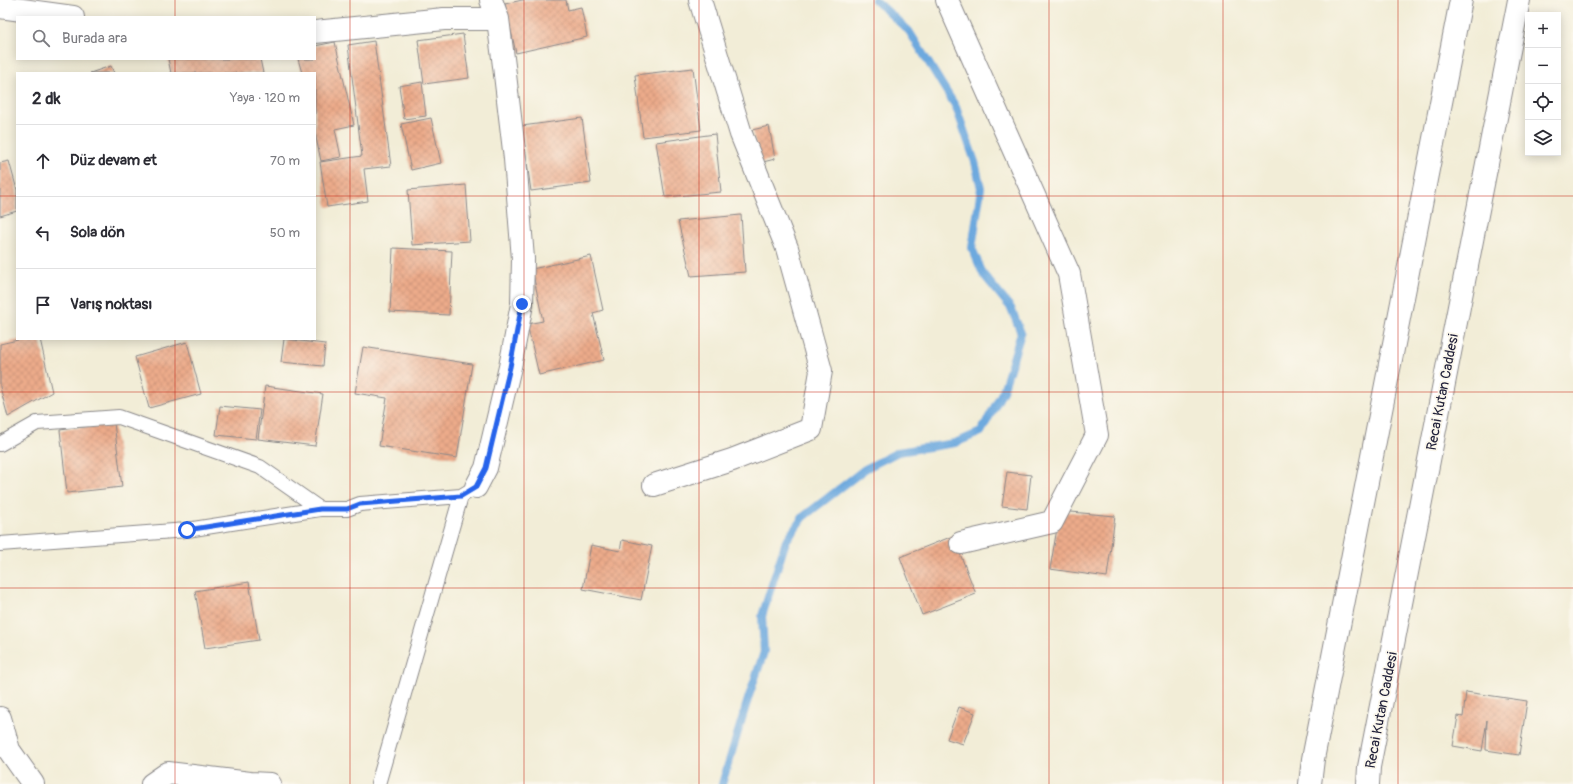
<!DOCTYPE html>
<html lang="tr">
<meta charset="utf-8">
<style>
:root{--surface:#fff;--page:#f2f2f3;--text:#2b2b33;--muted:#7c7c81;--line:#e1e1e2}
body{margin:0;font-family:Pangolin,sans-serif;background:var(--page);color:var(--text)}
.controls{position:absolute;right:12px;top:12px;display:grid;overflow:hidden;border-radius:0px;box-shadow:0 2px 10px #0003}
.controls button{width:36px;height:36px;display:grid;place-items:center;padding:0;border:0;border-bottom:1px solid var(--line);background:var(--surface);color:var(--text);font:20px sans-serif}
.stop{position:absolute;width:12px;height:12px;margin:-9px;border:3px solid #2563eb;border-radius:50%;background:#fff}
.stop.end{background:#2563eb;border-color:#fff;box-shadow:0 1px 4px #0008}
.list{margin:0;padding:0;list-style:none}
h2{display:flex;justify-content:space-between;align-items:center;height:52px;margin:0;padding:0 16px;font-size:17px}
h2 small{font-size:13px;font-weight:400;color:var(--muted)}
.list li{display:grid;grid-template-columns:26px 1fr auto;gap:12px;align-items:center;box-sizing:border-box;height:72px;padding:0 16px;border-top:1px solid var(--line)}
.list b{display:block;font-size:15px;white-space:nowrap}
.list em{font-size:13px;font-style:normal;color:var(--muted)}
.icon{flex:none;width:22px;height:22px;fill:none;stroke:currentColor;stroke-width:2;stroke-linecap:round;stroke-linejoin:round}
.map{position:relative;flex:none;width:1573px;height:784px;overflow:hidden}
.search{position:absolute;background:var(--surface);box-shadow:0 2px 10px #0003;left:16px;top:16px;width:300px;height:44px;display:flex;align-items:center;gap:10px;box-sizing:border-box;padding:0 14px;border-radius:0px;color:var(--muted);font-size:15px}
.panel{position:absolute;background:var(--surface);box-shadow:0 2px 10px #0003;left:16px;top:72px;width:300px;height:268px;border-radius:0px}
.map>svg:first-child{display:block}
</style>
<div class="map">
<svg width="1573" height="784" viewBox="0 0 1573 784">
<defs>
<pattern id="building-cross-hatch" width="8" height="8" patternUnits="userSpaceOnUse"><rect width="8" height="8" fill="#ecab8a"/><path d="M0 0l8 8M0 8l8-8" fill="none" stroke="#ca9378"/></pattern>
</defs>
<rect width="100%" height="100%" fill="#fbf7ec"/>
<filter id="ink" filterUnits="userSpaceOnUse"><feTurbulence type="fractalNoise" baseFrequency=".025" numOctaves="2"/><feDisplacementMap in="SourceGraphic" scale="8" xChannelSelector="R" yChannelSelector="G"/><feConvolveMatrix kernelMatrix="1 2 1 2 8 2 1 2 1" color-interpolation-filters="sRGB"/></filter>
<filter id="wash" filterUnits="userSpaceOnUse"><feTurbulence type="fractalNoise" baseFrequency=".012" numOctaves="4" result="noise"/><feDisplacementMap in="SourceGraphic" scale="16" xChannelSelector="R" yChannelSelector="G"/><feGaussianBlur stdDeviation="0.9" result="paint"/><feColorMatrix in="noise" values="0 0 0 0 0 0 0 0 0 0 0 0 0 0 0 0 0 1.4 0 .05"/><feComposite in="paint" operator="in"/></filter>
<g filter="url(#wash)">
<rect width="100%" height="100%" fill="#f2edd7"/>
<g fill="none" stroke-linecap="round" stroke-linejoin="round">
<path stroke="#6da9de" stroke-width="8" d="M722,784l27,-88 15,-44 -2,-36 24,-75 17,-24 62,-48 33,-17 57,-9 26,-11 22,-41 18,-58 -10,-25 -28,-34 -11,-26 9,-60 -6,-26 -19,-55 -47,-76 -34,-31"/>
</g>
<g id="blocks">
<path fill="url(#building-cross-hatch)" d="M522,0h44l2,10 13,-3 6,30 -71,16 -11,-49z
M463,34l6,44 -45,6 -6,-44z
M374,41l17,125 -27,3 4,32 -41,6 -7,-45 42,-6 -14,-111z
M335,42l19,83 -19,4 6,28 -20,4 -6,-28v-60h-13l-4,-14h17v-13z
M168,59h92l3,14h-92z
M111,66l3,7h-24z
M693,68l8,62 -58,7 -8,-62z
M422,82l4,34 -22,3 -5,-33z
M431,118l10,45 -30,7 -10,-46z
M582,118l9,65 -60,8 -9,-65z
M769,126l6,33 -16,4 -7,-33z
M715,134l6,58 -56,5 -9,-55z
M9,161l8,29v21l-17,5v-53z
M466,185l4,56 -58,4 -4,-55z
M741,215l4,57 -54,4 -13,-55z
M393,248l59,3 -3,64 -59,-3z
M591,256l12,54 -10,3 11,47 -65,15 -12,-51 16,-3 -11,-52z
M22,339h18l12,53 -44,25 -8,-30v-43z
M284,339l41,5 -2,22 -42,-4z
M187,342l14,52 -52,14 -14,-51z
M363,347l109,17 -15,94 -78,-12 8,-48 -32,-5z
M265,386l58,8 -8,52 -57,-7z
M220,406l40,4 -4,29 -40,-4z
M114,423l8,64 -55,6 -7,-63z
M1007,472l24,3 -4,34 -25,-3z
M1060,511l55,5 -8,61 -57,-8z
M953,536l23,58 -54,21 -22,-58z
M622,540l30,6 -11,54 -58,-11 8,-44 29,6z
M249,582l10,58 -54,8 -10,-57z
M1466,692l61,9 -8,54 -33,-5 1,-30 -5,31 -29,-5 5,-30 5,1z
M959,707l16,6 -12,31 -16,-5z"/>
</g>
</g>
<g filter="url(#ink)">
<use href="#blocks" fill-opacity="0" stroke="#8a8889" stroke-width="1"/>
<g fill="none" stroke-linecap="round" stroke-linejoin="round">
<defs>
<path id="lane" d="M0,444l37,-21 82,-6 141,50 60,42h27l13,-5 101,-8 15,-9
M0,544l187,-14 133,-21
M378,784l83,-288"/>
<path id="street" d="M947,0l122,274 28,161 -45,87 -91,21
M0,7l73,10
M315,32l129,-13h54
M654,485l78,-25 79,-31 10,-58 -34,-123 -46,-114 -41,-134
M476,487l10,-19 24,-101 12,-63 1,-45 -8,-100 -11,-93 -6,-47 -7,-19
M0,718l9,32 24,34
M152,784l16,-11 82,10 20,1"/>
<path id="secondary" d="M1310,784l3,-25 148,-759
M1368,784l1,-17 150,-767"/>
</defs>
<use href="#lane" stroke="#8a8889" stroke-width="16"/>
<use href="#street" stroke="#8a8889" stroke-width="24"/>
<use href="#secondary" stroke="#8a8889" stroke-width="24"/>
<use href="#lane" stroke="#fff" stroke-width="14"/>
<use href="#street" stroke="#fff" stroke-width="22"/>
<use href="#secondary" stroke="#fff" stroke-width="22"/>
</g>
</g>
<g fill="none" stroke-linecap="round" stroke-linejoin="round" filter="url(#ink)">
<path stroke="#2563eb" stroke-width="5" d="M187,530l133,-21h27l13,-5 101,-8 15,-9 10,-19 24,-101 12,-63"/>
</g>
<path fill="none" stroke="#c8321e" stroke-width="1" stroke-opacity="0.55" d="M175,0v17M350,0v784M524,0v784M699,0v784M874,0v784M1049,0v784M1223,0v784M1398,0v784M175,59v14M0,196h17M315,196h1258M175,339v445M0,392h1573M0,588h1573"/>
<g text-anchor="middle" stroke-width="3.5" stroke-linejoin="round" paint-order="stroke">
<g font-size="14" fill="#22223b" stroke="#fbf7ec">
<text transform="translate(1442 392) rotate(-79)" y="5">Recai Kutan Caddesi</text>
<text transform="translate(1381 710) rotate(-79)" y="5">Recai Kutan Caddesi</text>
</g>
</g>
</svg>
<div class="controls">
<button>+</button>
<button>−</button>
<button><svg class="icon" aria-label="locate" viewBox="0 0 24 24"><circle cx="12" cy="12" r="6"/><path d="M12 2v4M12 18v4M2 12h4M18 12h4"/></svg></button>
<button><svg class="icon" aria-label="layers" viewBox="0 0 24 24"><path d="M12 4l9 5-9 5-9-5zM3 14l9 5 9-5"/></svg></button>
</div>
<div class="stop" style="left:187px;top:530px"></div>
<div class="stop end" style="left:522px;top:304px"></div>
<div class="search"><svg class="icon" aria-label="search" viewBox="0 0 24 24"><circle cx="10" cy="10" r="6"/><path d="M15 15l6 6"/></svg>Burada ara</div>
<section class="panel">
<h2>2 dk<small>Yaya · 120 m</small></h2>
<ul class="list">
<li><svg class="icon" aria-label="ahead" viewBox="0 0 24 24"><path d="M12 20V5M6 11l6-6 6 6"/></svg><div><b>Düz devam et</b></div><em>70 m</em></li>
<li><svg class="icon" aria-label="left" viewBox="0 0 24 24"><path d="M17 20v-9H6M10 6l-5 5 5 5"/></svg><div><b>Sola dön</b></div><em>50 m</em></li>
<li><svg class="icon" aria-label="arrive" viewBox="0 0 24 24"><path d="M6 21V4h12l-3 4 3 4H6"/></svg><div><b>Varış noktası</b></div></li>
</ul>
</section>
</div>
